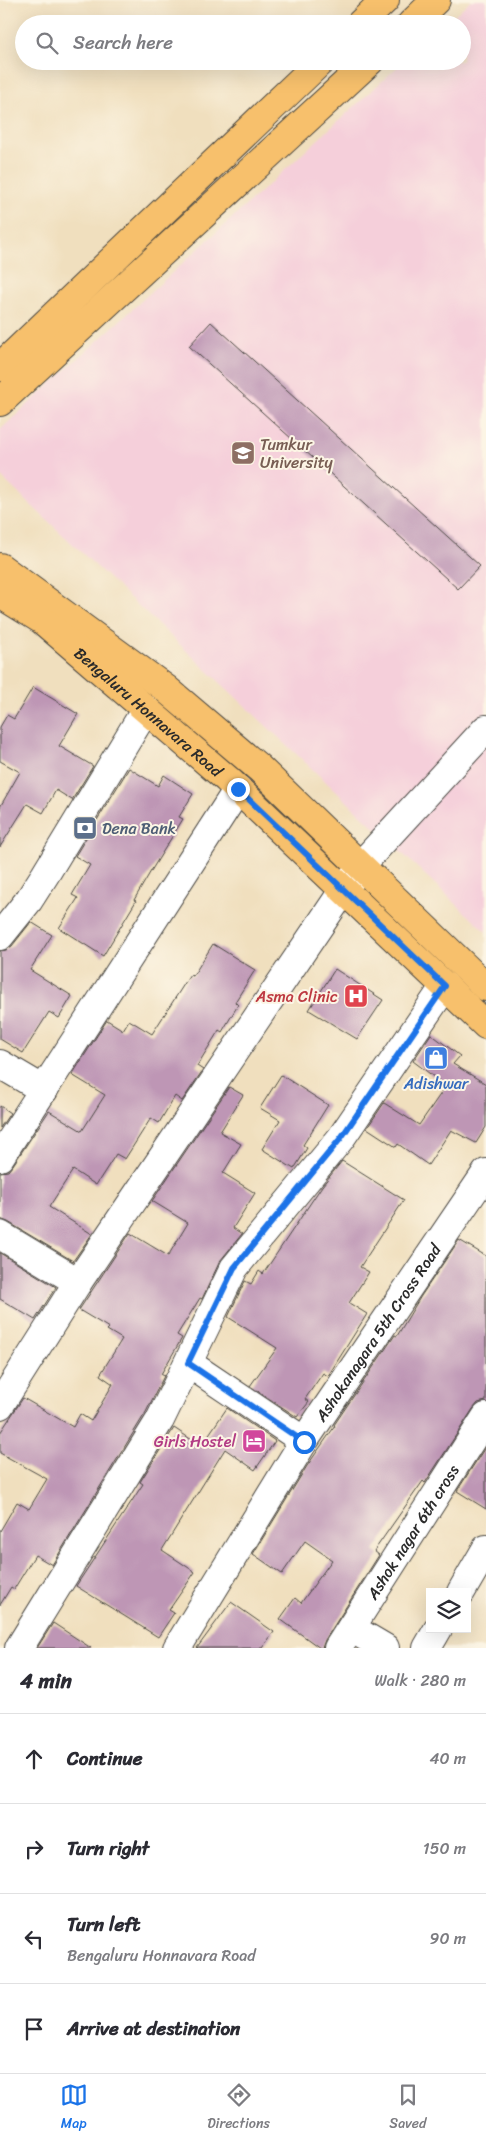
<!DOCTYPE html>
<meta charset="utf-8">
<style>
:root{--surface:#fff;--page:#f7f7f7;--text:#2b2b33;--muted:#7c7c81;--line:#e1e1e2;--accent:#1a73e8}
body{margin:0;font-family:Sriracha,sans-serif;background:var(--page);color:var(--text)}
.controls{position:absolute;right:15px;bottom:15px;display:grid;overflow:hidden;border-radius:0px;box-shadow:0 5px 20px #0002}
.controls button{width:45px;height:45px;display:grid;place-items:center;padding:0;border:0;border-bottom:1px solid var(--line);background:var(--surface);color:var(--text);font:25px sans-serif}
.stop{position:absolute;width:15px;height:15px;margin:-11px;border:4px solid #1a73e8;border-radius:50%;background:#fff}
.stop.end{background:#1a73e8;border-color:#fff;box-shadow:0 1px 5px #0008}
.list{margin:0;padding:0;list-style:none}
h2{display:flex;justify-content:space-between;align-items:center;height:65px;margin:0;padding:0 20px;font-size:21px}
h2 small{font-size:16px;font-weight:400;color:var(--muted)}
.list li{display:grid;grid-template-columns:32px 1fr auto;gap:15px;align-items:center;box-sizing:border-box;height:90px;padding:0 20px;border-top:1px solid var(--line)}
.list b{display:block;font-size:19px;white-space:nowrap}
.list p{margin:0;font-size:16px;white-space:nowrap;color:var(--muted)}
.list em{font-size:16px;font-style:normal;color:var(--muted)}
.icon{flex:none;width:28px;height:28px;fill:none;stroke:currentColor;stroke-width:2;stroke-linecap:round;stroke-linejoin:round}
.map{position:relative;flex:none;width:486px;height:1648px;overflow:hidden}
.search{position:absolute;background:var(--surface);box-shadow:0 5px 20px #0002;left:15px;right:15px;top:15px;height:55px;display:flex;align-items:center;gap:12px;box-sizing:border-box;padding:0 18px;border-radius:28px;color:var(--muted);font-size:19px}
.sheet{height:425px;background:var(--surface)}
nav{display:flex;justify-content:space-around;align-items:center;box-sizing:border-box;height:70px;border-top:1px solid var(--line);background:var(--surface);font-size:14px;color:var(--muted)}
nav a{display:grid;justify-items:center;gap:2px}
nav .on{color:var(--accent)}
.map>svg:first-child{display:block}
</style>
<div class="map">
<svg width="486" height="1648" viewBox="0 0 486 1648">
<rect width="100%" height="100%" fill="#fcf5e5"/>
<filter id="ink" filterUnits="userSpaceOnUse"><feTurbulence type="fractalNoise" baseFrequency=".02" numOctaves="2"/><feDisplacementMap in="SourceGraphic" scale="10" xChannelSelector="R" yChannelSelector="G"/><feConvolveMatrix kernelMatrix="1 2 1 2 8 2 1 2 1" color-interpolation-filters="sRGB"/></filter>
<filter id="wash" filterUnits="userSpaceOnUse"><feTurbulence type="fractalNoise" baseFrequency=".0096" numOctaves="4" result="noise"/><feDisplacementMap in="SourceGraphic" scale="20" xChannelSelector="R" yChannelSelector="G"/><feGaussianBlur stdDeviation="1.12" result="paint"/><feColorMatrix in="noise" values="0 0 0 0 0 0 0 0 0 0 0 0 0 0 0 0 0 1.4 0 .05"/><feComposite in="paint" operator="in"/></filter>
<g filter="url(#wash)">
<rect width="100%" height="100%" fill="#f0dfbe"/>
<path fill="#f5cfda" d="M471,0h15v932l-486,-456v-46l404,-369h58v-37h-17z"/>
<g id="blocks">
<path fill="#be96b5" d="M211,322l269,244 -22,23 -269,-243z
M33,687l45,27 -19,32 34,20 -21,34 -16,-10 -13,23 -16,-9 -27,43v-40l20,-35 -20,-11v-34l7,-12 7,4z
M129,768l29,18 6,-11 29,19 -14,23 4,2 -32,52 -17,29 2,1 -33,55 -44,-28 19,-30 -6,-3 18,-30 -15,-9z
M31,922l21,13 -22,35 42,26 -13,22 -10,-6 -26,41 -23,-14v-88l6,-1 6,-4z
M213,944l42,26 -20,32 3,3 -16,27 -3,-2 -22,36 6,4 -21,31 -7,-5 -16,27 -8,-5 -26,41 -9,-5 -20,31 -23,-15 -24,37 43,27 -19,27 -65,-39 -8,-3v-47l8,-1 5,-6 36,-54 33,20 23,-36 -33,-20 35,-55 16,10 6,-10 23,14 38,-59 3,1z
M335,969l48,31 -26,39 -48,-29z
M431,1034l29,22 -7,8 33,20v43l-10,16 -25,-13 -23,35 -30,-21 -2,3 -29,-19 17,-25 35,22 27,-39 -33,-25z
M281,1075l47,30 -25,40 4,3 -13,21 -32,-20 18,-29 -20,-12z
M229,1087l14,8 -23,37 21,12 -18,29 32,20 -22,35 9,6 -22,27 -18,38 -2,-1 -23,37 5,3 -21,36 3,2 -18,36 -94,153 -17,-10 -21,34 -3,-2 -11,18v-74l17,-29 12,7 18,-30 -47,-26v-20l23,-35 50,29 7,-13 11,7 22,-37 -13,-9 22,-36 -15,-9 2,-2 -30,-18 51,-77 38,23 20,-33 -36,-22z
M0,1106l10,7 -10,15z
M342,1161l62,39 -44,67 9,5 -20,31 18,11 -39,62 -5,-3 -18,26 4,3 -12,15 -47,-31 27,-38 -49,-31 17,-36 6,3 8,-13 4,3 59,-88z
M459,1240l27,16v145l-8,2 -5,6 -48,74 -2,-2 -49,70 5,4 -54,85 -3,8h-2l-40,-29 15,-21 6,5 31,-43 -27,-19 -23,33 -29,-20 54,-88 28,-40 -1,-1 61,-90 2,1 24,-40z
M0,1253l56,34 -21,33 -35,-21z
M227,1408l48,33 -20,29 -30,-21 -63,101 33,22 -26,38 5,3 -16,24 -82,-51 67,-102 -3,-2 34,-54 27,18z
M486,1446v63l-29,-18z
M231,1602l43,30 -12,16h-65z
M53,1623l38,25h-54z"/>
</g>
</g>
<g filter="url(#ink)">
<use href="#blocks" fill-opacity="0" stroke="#494641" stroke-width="1"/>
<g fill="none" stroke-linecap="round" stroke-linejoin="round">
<defs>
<g id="minor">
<path d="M0,936l29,-36 16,-25 101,-166"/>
<path d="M0,1064l44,26"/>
<path d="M0,1157l238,-368"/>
<path d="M0,1235l78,47"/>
<path d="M188,1363l116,78"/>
<path d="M0,1405l78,-123 282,-416 126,-137"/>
<path d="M461,1592l25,-43"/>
<path d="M351,1628l34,20"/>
<path d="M19,1648l141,-228 74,-152 107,-130 104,-152"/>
<path id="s1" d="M177,1648l127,-207 182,-268"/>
<path id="s2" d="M338,1648l148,-231"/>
<path d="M427,1648l11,-19"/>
</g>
<g id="major">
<path d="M360,24l25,-24"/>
<path d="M411,24l25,-24"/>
<path d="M0,367l321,-306"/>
<path d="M0,402l370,-341"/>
<path d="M0,567l165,121 94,80 227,219"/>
<path id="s3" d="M0,594l42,26 185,159 259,246"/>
</g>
</defs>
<use href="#minor" stroke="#494641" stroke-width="30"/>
<use href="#major" stroke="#494641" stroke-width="30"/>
<use href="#minor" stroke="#fff" stroke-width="28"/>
<use href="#major" stroke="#f7c06c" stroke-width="28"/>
</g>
</g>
<g fill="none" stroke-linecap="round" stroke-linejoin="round" filter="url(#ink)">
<path stroke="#1a73e8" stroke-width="6" d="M238,789l207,197 -104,152 -107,130 -46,95 116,79"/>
</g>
<defs>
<symbol id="university-square" viewBox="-11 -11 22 22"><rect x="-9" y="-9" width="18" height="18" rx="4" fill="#8d6e63" stroke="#fcf5e5"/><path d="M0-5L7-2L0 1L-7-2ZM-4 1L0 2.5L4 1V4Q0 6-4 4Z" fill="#fff"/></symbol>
<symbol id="bank-square" viewBox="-11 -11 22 22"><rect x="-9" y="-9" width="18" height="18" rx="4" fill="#5c6f8a" stroke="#fcf5e5"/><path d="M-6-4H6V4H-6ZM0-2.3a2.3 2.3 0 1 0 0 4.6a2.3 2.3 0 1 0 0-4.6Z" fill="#fff"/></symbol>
<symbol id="hospital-square" viewBox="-11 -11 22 22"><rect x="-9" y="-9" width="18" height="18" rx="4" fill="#e0444e" stroke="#fcf5e5"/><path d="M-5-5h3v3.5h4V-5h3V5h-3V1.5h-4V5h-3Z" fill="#fff"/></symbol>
<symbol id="shop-square" viewBox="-11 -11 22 22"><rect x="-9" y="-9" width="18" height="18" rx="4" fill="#3f7fe0" stroke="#fcf5e5"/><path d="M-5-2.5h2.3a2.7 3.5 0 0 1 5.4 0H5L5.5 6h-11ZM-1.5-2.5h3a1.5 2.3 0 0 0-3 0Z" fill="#fff"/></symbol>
<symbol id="hotel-square" viewBox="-11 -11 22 22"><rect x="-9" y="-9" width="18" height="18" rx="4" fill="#d1479c" stroke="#fcf5e5"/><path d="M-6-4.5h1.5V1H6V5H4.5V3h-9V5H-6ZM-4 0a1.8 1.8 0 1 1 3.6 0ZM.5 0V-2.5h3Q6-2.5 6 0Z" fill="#fff"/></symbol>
</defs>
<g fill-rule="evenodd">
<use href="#university-square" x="229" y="439" width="28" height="28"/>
<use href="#bank-square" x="71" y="814" width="28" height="28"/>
<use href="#hospital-square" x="342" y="982" width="28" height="28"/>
<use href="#shop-square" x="422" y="1044" width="28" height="28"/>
<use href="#hotel-square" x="240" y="1427" width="28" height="28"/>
</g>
<g text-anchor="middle" stroke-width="4" stroke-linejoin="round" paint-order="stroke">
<g font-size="16" fill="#785e54" stroke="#fcf5e5" text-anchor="start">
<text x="260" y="450">Tumkur<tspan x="260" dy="18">University</tspan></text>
</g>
<g font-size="16" fill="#2b2b2b" stroke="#fcf5e5">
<text dy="6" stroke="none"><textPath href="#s3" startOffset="190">Bengaluru Honnavara Road</textPath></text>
<text dy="6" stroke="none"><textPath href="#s1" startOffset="374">Ashokanagara 5th Cross Road</textPath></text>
<text dy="6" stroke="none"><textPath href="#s2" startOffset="138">Ashok nagar 6th cross</textPath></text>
</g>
<g font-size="16" fill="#4e5e75" stroke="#fcf5e5" text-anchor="start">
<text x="102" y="834">Dena Bank</text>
</g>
<g font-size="16" fill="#be3a42" stroke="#fcf5e5" text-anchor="end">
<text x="338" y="1002">Asma Clinic</text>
</g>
<g font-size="16" fill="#366cbe" stroke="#fcf5e5">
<text x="436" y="1089">Adishwar</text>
</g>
<g font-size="16" fill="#b23c85" stroke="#fcf5e5" text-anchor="end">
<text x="236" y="1447">Girls Hostel</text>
</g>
</g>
</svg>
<div class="controls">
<button><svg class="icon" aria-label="layers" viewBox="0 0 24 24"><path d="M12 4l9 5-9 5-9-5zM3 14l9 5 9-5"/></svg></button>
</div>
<div class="stop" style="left:304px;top:1442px"></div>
<div class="stop end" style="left:238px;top:789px"></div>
<div class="search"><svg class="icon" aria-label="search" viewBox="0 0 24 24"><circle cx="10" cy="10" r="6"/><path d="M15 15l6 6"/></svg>Search here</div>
</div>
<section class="sheet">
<h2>4 min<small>Walk · 280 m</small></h2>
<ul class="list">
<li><svg class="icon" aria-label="ahead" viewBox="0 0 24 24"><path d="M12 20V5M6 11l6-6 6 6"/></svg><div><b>Continue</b></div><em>40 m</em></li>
<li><svg class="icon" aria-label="right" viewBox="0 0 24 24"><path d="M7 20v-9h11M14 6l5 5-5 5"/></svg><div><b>Turn right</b></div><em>150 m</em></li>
<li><svg class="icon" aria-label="left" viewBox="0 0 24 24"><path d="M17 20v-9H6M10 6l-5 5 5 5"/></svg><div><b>Turn left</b><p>Bengaluru Honnavara Road</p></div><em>90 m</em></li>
<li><svg class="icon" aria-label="arrive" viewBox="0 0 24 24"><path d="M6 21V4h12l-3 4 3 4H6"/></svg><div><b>Arrive at destination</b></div></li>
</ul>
</section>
<nav>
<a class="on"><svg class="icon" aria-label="map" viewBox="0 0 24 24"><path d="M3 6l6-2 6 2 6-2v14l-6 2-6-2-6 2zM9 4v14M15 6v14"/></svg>Map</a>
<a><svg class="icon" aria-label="directions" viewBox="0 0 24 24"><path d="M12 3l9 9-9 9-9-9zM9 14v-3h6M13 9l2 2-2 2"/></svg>Directions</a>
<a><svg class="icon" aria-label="saved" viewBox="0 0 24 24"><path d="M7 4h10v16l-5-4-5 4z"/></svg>Saved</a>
</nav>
